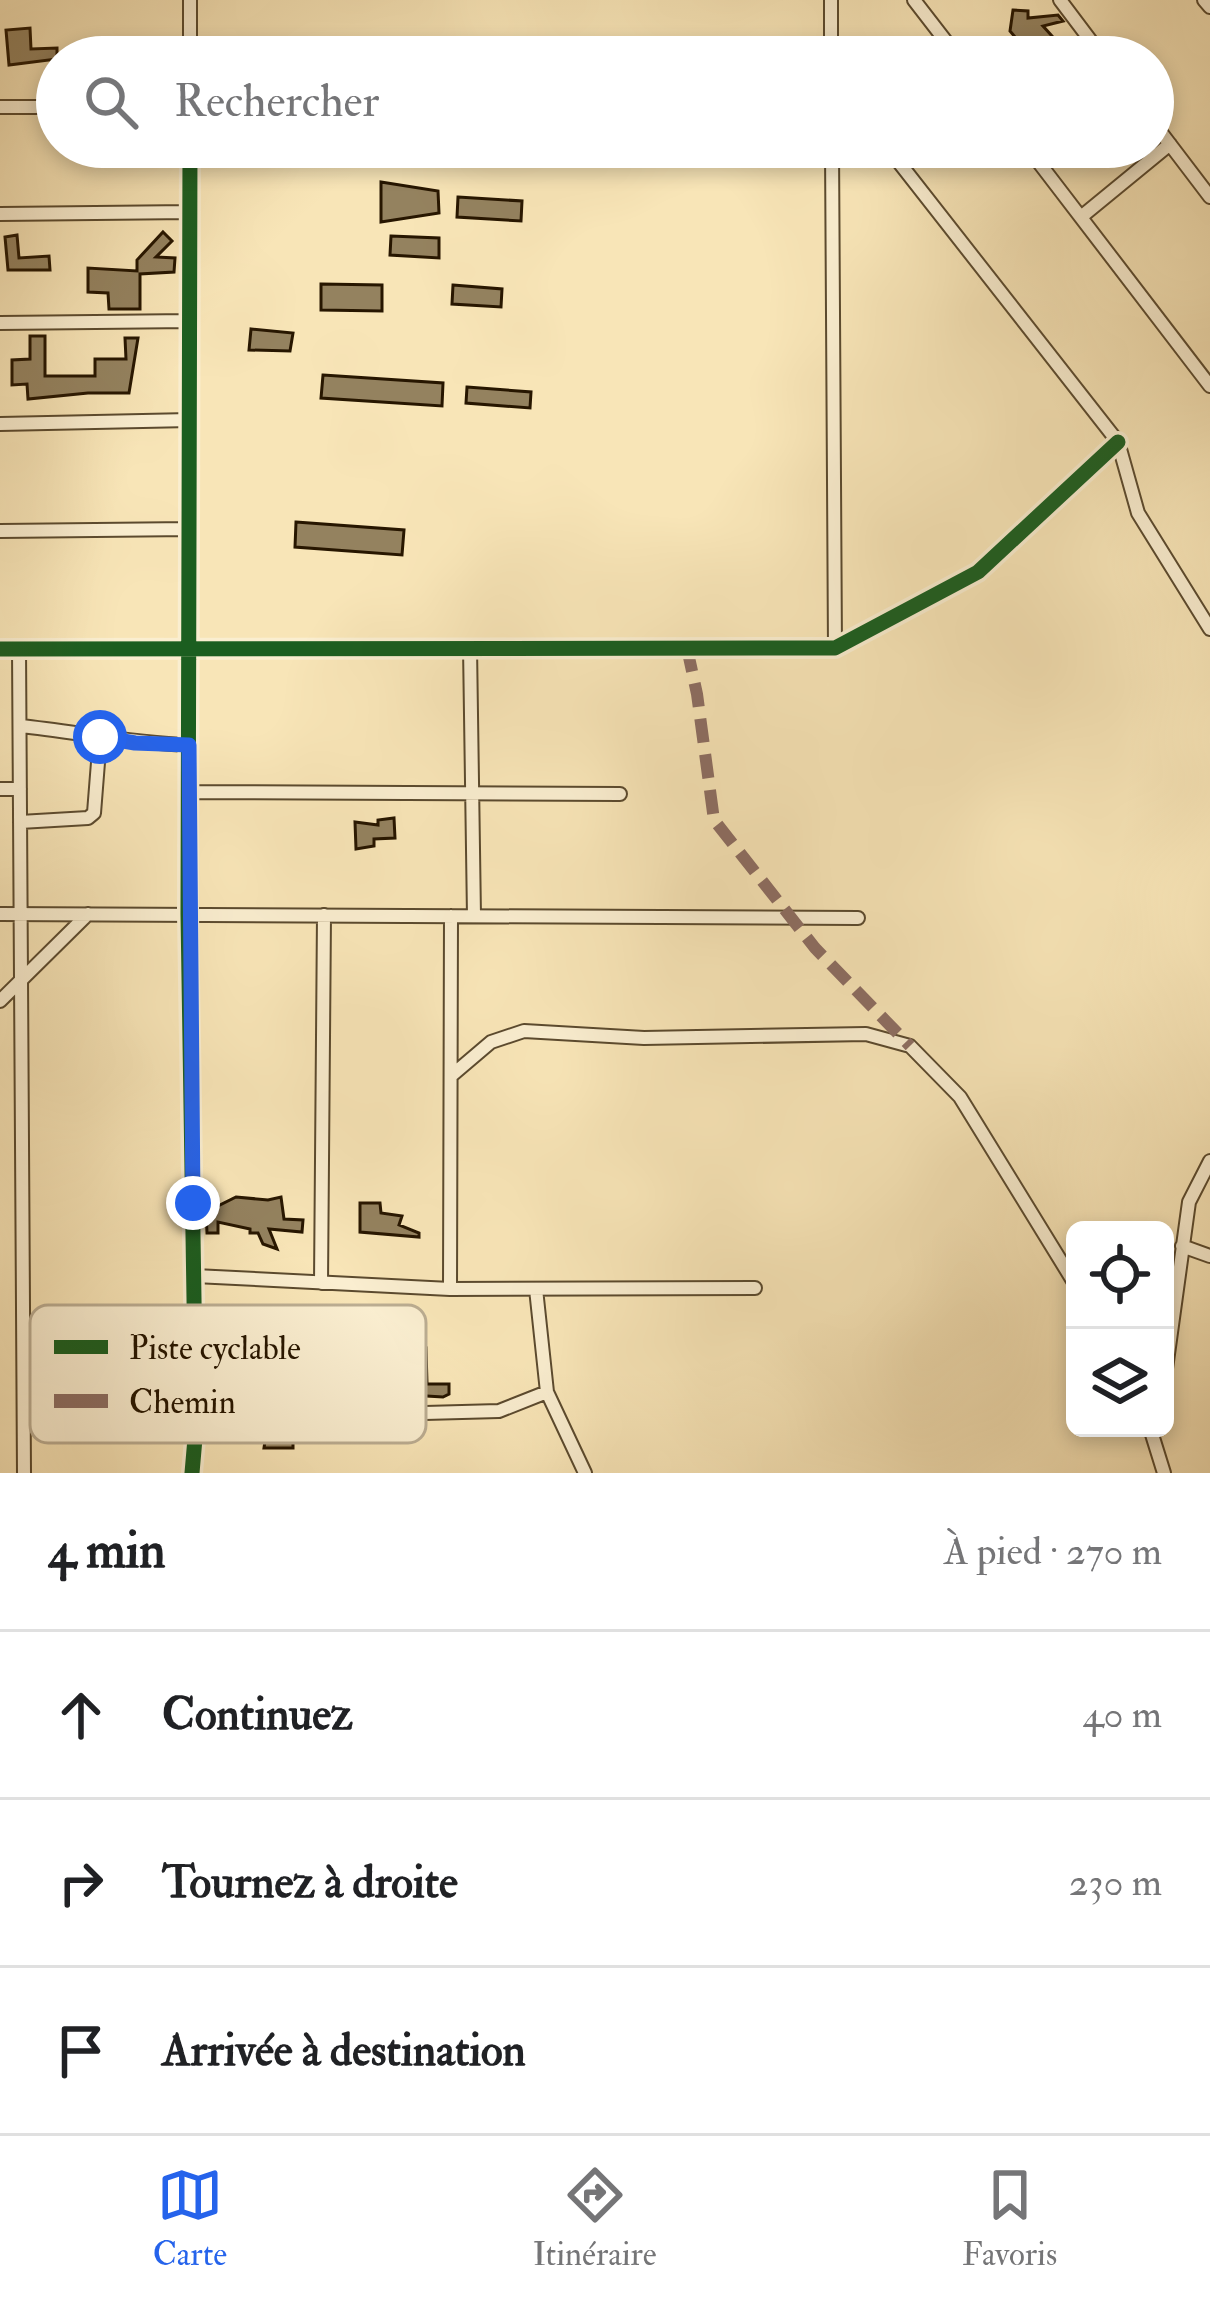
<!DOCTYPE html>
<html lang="fr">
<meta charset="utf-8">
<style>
:root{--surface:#fff;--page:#f2f2f2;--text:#202124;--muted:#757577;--line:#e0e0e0;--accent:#2563eb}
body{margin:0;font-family:"IM FELL Double Pica",serif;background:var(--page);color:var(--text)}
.controls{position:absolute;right:36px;bottom:36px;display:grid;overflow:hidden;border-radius:18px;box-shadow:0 6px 18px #0003}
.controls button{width:108px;height:108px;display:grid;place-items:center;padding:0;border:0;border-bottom:3px solid var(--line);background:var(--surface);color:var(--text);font:60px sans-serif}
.stop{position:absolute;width:36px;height:36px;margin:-27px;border:9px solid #2563eb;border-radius:50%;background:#fff}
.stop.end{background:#2563eb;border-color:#fff;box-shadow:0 3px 12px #0008}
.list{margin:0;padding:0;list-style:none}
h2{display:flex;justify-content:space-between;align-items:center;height:156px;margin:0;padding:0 48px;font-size:51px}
h2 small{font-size:39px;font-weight:400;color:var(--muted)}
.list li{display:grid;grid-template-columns:78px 1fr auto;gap:36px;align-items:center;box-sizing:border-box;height:168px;padding:0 48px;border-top:3px solid var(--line)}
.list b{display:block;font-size:45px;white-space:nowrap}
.list em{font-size:39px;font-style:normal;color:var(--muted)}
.icon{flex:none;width:66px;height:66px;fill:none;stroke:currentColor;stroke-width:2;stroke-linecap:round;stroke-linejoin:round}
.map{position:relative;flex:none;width:1210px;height:1473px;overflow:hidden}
.search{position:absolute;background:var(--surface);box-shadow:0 6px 18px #0003;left:36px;right:36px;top:36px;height:132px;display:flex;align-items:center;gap:30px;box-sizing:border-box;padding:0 42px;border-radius:66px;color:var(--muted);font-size:45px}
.sheet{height:660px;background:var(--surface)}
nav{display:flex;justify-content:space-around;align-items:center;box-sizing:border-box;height:168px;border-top:3px solid var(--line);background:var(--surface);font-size:33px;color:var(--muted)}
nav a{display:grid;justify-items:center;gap:6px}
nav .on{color:var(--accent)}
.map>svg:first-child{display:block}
</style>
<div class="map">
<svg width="1210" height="1473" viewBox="0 0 1210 1473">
<rect width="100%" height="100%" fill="#f8e5b7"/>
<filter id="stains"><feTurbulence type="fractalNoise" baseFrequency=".00167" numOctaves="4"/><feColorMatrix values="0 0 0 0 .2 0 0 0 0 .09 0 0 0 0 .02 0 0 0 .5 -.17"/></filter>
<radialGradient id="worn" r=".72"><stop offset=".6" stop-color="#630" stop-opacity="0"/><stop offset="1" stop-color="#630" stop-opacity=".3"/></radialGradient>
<path fill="#94825f" stroke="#271600" stroke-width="3" d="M1013,10l15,1v7l30,-3 5,6 -20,5 18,20 -14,11h-15l-22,-26z
M30,28l1,21 26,-1v11l-48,6 -3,-35z
M381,182l57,9 1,22 -58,9z
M458,197l64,4 -1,20 -64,-4z
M163,232l9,9 -16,16 19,1 -1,14 -34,2v35h-31l-1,-16 -20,-1v-24l49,3v-11z
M17,235l2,23 30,-2 1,14h-42l-3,-33z
M391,236l48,2v20l-49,-3z
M321,284l61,1v26l-61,-1z
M453,285l49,4 -1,18 -49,-3z
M251,329l42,4 -3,18 -41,-1z
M30,336h15v40h50v-17h31l-1,-21h13l-9,55h-41l-60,6 -1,-15 -15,1v-25l18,-1z
M323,375l120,8 -1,23 -121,-8z
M467,387l64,5 -1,16 -64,-5z
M296,522l108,8 -2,25 -107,-8z
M394,818l1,20 -21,1v7l-18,3 -1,-27 23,3v-5z
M236,1197l32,3 13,-3 3,22 19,1 -1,12 -33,-3 8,20 -14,-5 -5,-11h-8v-4l-32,-7v11h-11l-1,-21z
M360,1203h20l1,10 21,3 -3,9 20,8v4l-59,-5z
M426,1349l1,35h22v10l-6,3 -33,-2 -1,-21 -33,20 -5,-11z
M269,1414h24v34h-29z"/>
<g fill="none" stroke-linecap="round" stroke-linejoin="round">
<defs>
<path id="minor" d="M190,0v57
M831,0v57
M914,0l44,57
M1060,0l43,57
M1204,0l6,7
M0,107h57
M1153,122l57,75
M190,147l-2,767 8,513 -4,46
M832,147l3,501
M887,147l231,295 20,71 72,116
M1027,147l183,239
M0,214l190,-2
M1081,217l89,-73
M0,323l190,-2
M0,424l190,-4
M0,531l190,-2
M470,647l4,269
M19,648l5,825
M0,649l835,-1 143,-76 140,-130
M20,726c57,6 111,17 169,19
M0,789h20
M188,792l432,2
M20,822l68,-4 6,-5 6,-76
M0,914l858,4
M0,1001l88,-87
M451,1076l40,-34 33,-11 120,7 222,-4 44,12 50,51 115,187
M1182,1246l28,10
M195,1276l255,13 305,-1
M321,1283l3,-368
M450,1289l1,-373
M536,1289l11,103 38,81
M1165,1376l24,-174 21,-41
M195,1385l95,6 67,18 68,4 74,-2 48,-19
M1150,1428l14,45"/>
</defs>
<use href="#minor" stroke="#5b4a2e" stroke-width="16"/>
<use href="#minor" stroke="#faeed0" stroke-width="12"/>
<path stroke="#8d6e63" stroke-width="12" stroke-dasharray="24 12" stroke-linecap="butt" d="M687,648l10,46 17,126 101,128 95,98"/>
<defs>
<path id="cycleway" d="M190,147l-2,767 8,513 -4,46
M0,649l835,-1 143,-76 140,-130"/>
</defs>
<use href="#cycleway" stroke="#faeed0" stroke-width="22"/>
<use href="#cycleway" stroke="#1b5e20" stroke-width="15"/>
</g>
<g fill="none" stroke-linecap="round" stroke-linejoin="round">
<path stroke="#2563eb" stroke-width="15" d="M100,737l35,6 54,2 4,458"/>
</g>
<rect x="30" y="1305" width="396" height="138" rx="18" fill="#faeed0" stroke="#bbad92" stroke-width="3"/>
<rect x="54" y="1340" width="54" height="14" fill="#1b5e20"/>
<rect x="54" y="1394" width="54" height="14" fill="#8d6e63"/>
<g font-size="33" fill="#271600">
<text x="129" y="1359">Piste cyclable</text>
<text x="129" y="1413">Chemin</text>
</g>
<rect width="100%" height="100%" filter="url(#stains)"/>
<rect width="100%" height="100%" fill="url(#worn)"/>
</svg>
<div class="controls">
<button><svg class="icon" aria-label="locate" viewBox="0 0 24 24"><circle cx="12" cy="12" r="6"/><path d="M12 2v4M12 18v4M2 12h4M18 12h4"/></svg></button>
<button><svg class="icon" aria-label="layers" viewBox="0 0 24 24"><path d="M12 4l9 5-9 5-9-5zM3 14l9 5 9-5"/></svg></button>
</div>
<div class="stop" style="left:100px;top:737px"></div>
<div class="stop end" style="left:193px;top:1203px"></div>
<div class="search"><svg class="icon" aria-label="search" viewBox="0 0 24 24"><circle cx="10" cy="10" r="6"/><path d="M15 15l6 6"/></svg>Rechercher</div>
</div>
<section class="sheet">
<h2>4 min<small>À pied · 270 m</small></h2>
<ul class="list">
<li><svg class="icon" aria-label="ahead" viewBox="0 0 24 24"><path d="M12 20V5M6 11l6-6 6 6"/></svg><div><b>Continuez</b></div><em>40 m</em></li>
<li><svg class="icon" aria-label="right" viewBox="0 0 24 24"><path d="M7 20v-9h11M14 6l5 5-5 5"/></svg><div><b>Tournez à droite</b></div><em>230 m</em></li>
<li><svg class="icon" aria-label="arrive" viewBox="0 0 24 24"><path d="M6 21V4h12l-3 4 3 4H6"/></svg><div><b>Arrivée à destination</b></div></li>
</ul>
</section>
<nav>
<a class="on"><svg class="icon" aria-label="map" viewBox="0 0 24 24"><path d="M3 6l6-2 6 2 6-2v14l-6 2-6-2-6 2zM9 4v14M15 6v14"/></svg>Carte</a>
<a><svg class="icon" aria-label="directions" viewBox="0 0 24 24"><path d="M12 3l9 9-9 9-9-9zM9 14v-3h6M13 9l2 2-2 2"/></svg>Itinéraire</a>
<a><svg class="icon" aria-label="saved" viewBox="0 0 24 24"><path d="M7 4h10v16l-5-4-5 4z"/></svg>Favoris</a>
</nav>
